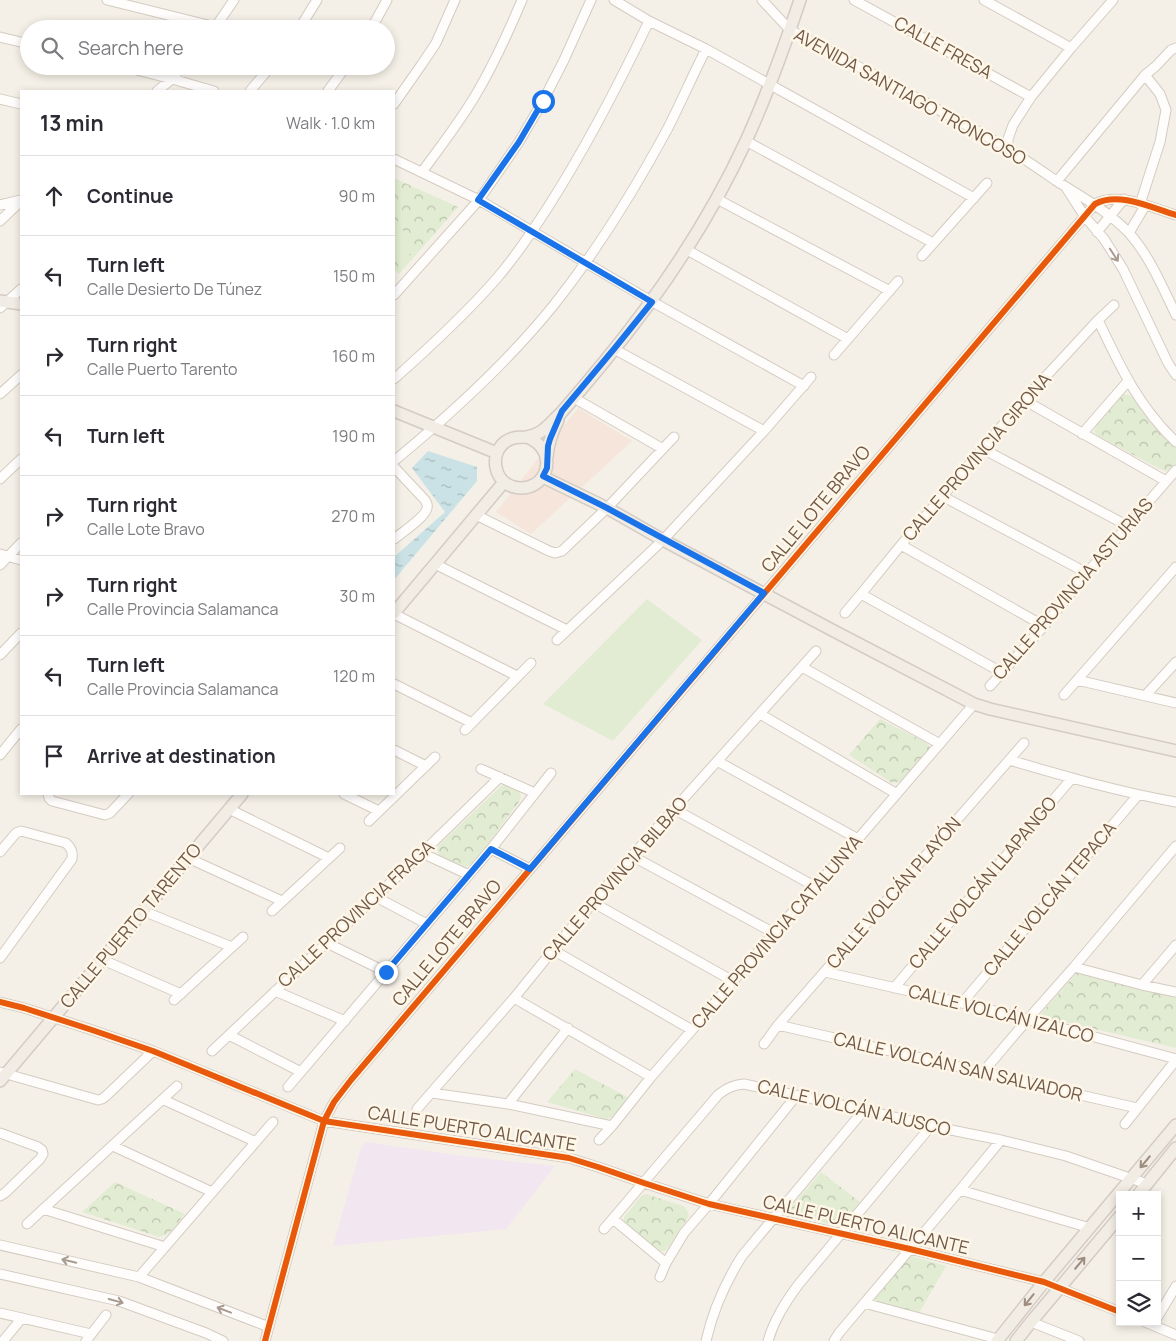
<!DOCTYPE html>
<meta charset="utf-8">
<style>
:root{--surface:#fff;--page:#f2f2f3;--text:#2b2b33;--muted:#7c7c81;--line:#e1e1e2}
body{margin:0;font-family:Manrope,sans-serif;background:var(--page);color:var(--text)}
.controls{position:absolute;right:15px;bottom:15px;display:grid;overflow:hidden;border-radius:0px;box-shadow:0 2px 8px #0003}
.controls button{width:45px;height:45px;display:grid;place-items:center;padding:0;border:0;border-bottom:1px solid var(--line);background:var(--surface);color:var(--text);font:25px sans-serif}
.stop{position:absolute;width:15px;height:15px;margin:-11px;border:4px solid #1a73e8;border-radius:50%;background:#fff}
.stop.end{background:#1a73e8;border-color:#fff;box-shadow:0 1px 5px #0008}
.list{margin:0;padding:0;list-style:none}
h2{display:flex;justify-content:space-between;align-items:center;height:65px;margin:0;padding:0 20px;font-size:21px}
h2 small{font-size:16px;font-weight:400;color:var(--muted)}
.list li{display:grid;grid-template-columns:32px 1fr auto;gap:15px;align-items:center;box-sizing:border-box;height:80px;padding:0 20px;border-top:1px solid var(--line)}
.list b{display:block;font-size:19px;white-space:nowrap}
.list p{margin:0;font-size:16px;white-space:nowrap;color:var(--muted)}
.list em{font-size:16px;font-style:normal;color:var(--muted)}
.icon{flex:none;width:28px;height:28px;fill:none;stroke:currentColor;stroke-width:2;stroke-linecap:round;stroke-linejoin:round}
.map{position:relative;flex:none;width:1176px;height:1341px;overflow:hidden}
.search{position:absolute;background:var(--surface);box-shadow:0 2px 8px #0003;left:20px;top:20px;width:375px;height:55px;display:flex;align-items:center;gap:12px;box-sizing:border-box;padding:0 18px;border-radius:28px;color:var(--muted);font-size:19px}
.panel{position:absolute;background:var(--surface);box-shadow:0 2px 8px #0003;left:20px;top:90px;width:375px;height:705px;border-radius:0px}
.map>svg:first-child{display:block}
</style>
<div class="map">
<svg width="1176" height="1341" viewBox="0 0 1176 1341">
<defs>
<pattern id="park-crowns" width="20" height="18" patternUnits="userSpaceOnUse" patternTransform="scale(1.25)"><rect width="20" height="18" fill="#e1ecd2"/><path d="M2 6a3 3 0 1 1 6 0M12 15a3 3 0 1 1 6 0" fill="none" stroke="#bbc2ac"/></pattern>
<pattern id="water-ripples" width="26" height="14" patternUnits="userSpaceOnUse" patternTransform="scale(1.25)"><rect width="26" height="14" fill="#cae2e5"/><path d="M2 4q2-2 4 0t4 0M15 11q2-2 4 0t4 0" fill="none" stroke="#a8babc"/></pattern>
</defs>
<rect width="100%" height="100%" fill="#f5f0e7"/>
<path fill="#f5e5da" d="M578,408l54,33 -101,93 -35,-22z"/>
<path fill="#f2e6f0" d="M366,1142l105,15 84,9 -49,63 -173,17 28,-98z"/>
<path fill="url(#park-crowns)" d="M394,178l64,29 -59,67 -5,-4z
M1123,394l6,1 4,3 17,24 26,27v14l-9,8 -7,-2 -62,-33 -4,-5 3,-7z
M880,719l45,23 4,4v5l-26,30 -11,2 -43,-28z
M506,785l12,4 3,8 -2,5 -45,60 -8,5 -24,-10 -3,-2 -2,-6 3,-5 58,-55 3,-3z
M1077,973l99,25v50l-137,-32z
M575,1069l54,29 -14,18 -9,3 -59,-17z
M821,1172l39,30 -17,21 -8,2 -45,-10 -2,-4z
M115,1182l70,32c-8,9 -13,21 -26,23l-77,-25z
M646,1194l37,12 4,4 2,6 -20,31 -4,4h-6l-35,-29v-5l17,-21z
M912,1256l34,10 -27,47 -41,-10 -4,-3v-2l33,-38z"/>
<path fill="#e1ecd2" d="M398,221l16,31 -19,9 -1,-2v-36z
M647,599l55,41 -89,101 -70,-37z"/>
<path fill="url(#water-ripples)" d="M428,451l49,16v14l-83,99v-23l51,-45 -33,-44z"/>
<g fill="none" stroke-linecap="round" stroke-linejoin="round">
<defs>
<path id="minor" d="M107,0l109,27
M614,0l35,21 57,28 268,149
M762,0l28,30c72,39 146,77 217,118 16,10 32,21 48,32 25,16 52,30 74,53 20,22 34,55 47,82
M854,0l177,97
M984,0l87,48
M214,29l20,-29
M299,29l18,-29
M371,29l16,-29
M0,37l29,7
M121,66l51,13 42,12
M157,91l15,-12 11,-13
M250,91l21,-25
M328,91l18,-25
M0,99l21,5
M394,104l28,-40 14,-21 19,-43
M746,141l187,102
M1008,149v-10l5,-14 18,-28 40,-49 42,-48
M394,159l85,41 172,101 153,85
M422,172c18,-25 37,-49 53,-76 18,-30 33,-63 47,-96
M1057,181l88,-106
M1067,189l18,28 19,22 19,30 45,94 8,12
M717,199l173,92
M1140,204l20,-62 6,-32 -6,-16 -15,-19 11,-9 15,-16 5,-2
M0,205l21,-5
M0,221l21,-20
M1097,232l27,-33
M1129,233l16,-27
M687,250l161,89
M922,256l65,-73
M394,295l85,-95 40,-58 24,-41 21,-41 27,-60
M0,308l21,-19
M1098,320c22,46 40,86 78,122
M614,349l150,82
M834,355l64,-74
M394,379c36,-32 71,-64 103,-101 19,-22 35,-46 51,-71 39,-61 70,-121 101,-186
M0,394l21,-19
M574,398l89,51
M1024,400l142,81
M1082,434l46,-53
M983,449l145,77
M394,461c57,-47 113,-98 159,-155 44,-55 82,-117 115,-178 13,-26 25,-53 38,-79
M394,467l31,33c2,4 3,4 2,8 -1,9 -26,25 -33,31
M0,479l21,-20
M942,496l145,77
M476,515l73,36 6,2 7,-2 45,-43 67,-71
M901,545l143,81
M0,554l21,6
M435,564l132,66
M0,565l21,-22
M861,594l140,78
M845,613l16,-19 40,-49 123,-145 74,-80 16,-15
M394,614l123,62
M557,640l106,-100 101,-109 47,-54
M0,655l21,-22
M802,667l138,77
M1077,680l99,23
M394,684l78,39
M990,686l54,-60 43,-53 89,-103
M1064,695l112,-128
M1145,696l31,-34
M760,714l137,80
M465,730l66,-67
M394,750l32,16
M0,755l21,-26
M1009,760c55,16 110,32 167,42
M717,761l141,78
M481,769l54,24
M48,794l1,4 3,3 53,14 5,-2 18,-19
M344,794l35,17
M229,809l100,49
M674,809l142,78
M369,821l66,-64
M491,849l39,20
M0,852l16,-19 5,-2 45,12c5,5 7,8 6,16l-72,99
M422,853l47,22
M632,856l142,77
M188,858l94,43
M376,897l51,27
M592,902l141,79
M143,911l89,36
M272,911l68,-63
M327,943l59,29
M553,950l139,80
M103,960l78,34
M1074,967l68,18 34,7
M825,972l137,31 66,16 148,40
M1142,985l34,-40
M894,988l178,-210
M275,991l70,30
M514,998l137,79
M174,1000l69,-63
M0,1002l24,6 68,22 61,21 171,70 245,37 29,9 46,16 65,21 201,45 134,33 76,30
M962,1003l176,-208
M778,1025l359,83
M229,1035l72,37
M764,1044l14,-19 246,-282
M212,1051l210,-198 78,-76
M0,1072l98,28 4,-1 4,-3 47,-45
M983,1072l45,-53 46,-52 102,-121
M288,1087l203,-238 60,-76
M432,1093l76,11 104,22
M164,1100l92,42
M508,1104l60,-76
M417,1109l97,-111 39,-48 79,-94 184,-205
M1125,1124l51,-64
M0,1133l38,14 4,3 1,4 -3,5 -35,34 -5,3
M599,1140l13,-14 39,-49 41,-47 82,-97 84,-94 116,-135
M113,1146l99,46
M960,1190l130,38
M43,1209l122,38
M613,1219l53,44
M27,1224l150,-138
M604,1229l114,-134c9,-7 15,-10 26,-11l120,26 67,16 70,14 65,16 81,28
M0,1245l139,32 130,50
M0,1274l119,27 87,32 17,8
M139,1277l134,-155
M660,1277l6,-14 18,-30 25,-29 87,-108
M864,1303l134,36
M0,1313l91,21
M1157,1318l19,-32
M1031,1322l48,19
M1145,1322l31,13
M3,1341l19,-23
M86,1341l20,-26
M265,1341l59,-220 10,-19 17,-22 744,-876c24,-13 57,4 81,11
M706,1341c7,-31 19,-58 36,-85l122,-146
M768,1341c6,-21 17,-38 30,-56l133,-159
M834,1341l5,-8 121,-143 41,-50"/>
<path id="major" d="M0,301l21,3
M394,411l103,42
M527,437c35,14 19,58 -13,50 -20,-5 -25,-32 -9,-45 7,-5 13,-5 21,-5 6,-1 13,-4 17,-7 7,-5 11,-11 17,-16 15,-17 29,-34 44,-52 56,-68 105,-141 142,-221 21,-46 38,-93 54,-141
M547,457c1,-14 5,-25 11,-37
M543,477l64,31 56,32 169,90 142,74 16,5 186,42
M394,613l110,-131
M0,1081l242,-287
M1138,1195l38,-47
M997,1341l47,-59 132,-157
M1016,1341l15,-19 89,-106"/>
</defs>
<use href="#minor" stroke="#d4cbc2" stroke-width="11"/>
<use href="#major" stroke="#d4cbc4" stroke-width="14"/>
<use href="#minor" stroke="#fefdfb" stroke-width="9"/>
<use href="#major" stroke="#f1ece4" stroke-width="11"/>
<defs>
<path id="cycleway" d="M0,1002l24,6 68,22 61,21 171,70 245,37 29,9 46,16 65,21 201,45 134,33 76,30
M265,1341l59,-220 10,-19 17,-22 744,-876c24,-13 57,4 81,11"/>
</defs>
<use href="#cycleway" stroke="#fef6e7" stroke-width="9"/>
<use href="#cycleway" stroke="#e8590c" stroke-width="6"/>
</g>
<defs><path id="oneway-shaft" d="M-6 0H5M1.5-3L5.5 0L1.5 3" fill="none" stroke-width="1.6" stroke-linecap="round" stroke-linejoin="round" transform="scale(1.25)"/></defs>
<g stroke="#a99b90">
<use href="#oneway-shaft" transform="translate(1114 255) rotate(57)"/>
<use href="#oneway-shaft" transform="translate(69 1261) rotate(-167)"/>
<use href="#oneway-shaft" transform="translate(116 1301) rotate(15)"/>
<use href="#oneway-shaft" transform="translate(224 1310) rotate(-159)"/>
</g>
<g stroke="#9e8c7f">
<use href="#oneway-shaft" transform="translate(1145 1162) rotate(130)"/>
<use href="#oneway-shaft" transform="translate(1080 1263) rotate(-50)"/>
<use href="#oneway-shaft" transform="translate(1029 1300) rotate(129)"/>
</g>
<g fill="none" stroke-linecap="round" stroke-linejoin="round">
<path stroke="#1a73e8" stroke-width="6" d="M386,972l105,-123 39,20 234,-276 -157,-85 -64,-32 4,-8 1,-22 2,-7 12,-28 52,-62 38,-47 -174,-102 41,-58 24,-41"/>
</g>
<g text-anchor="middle" stroke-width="5" stroke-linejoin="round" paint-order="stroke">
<g font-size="18" fill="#715949" stroke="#fef6e7">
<text transform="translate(943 48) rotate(29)" y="6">CALLE FRESA</text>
<text transform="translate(910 97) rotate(29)" y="6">AVENIDA SANTIAGO TRONCOSO</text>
<text transform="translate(977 457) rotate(-49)" y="6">CALLE PROVINCIA GIRONA</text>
<text transform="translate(816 509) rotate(-50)" y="6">CALLE LOTE BRAVO</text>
<text transform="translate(1073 589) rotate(-49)" y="6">CALLE PROVINCIA ASTURIAS</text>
<text transform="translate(615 879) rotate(-49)" y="6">CALLE PROVINCIA BILBAO</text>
<text transform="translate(983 883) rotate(-50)" y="6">CALLE VOLCÁN LLAPANGO</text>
<text transform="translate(894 893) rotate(-49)" y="6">CALLE VOLCÁN PLAYÓN</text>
<text transform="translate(1050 899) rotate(-50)" y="6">CALLE VOLCÁN TEPACA</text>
<text transform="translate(356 914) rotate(-43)" y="6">CALLE PROVINCIA FRAGA</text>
<text transform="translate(131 926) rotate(-50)" y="6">CALLE PUERTO TARENTO</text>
<text transform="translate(777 932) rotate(-49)" y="6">CALLE PROVINCIA CATALUNYA</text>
<text transform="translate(447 943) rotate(-50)" y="6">CALLE LOTE BRAVO</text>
<text transform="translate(1001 1014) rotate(14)" y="6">CALLE VOLCÁN IZALCO</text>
<text transform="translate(958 1067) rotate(13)" y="6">CALLE VOLCÁN SAN SALVADOR</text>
<text transform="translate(854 1108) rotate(13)" y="6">CALLE VOLCÁN AJUSCO</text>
<text transform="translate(472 1129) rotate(9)" y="6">CALLE PUERTO ALICANTE</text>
<text transform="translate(866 1225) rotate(13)" y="6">CALLE PUERTO ALICANTE</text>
</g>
</g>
</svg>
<div class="controls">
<button>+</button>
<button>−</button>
<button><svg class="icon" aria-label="layers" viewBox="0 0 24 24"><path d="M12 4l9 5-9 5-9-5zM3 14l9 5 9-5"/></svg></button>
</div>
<div class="stop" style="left:543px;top:101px"></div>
<div class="stop end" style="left:386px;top:972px"></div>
<div class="search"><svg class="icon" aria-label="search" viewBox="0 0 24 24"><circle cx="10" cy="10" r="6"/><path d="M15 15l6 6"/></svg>Search here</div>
<section class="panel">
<h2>13 min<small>Walk · 1.0 km</small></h2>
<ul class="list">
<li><svg class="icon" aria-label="ahead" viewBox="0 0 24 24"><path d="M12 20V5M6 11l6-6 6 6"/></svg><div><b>Continue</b></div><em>90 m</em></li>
<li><svg class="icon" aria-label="left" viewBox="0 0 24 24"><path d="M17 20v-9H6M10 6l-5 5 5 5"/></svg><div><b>Turn left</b><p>Calle Desierto De Túnez</p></div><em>150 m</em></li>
<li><svg class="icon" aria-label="right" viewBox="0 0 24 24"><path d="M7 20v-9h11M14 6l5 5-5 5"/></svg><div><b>Turn right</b><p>Calle Puerto Tarento</p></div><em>160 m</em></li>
<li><svg class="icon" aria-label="left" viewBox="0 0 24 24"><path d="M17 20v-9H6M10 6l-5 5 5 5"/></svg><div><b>Turn left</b></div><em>190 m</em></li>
<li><svg class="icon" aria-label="right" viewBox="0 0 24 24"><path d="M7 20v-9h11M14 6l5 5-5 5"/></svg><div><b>Turn right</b><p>Calle Lote Bravo</p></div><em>270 m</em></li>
<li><svg class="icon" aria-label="right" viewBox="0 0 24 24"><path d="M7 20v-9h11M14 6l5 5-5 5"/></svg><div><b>Turn right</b><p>Calle Provincia Salamanca</p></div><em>30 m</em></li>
<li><svg class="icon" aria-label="left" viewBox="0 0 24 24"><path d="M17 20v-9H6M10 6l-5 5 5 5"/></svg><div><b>Turn left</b><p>Calle Provincia Salamanca</p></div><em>120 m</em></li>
<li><svg class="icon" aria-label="arrive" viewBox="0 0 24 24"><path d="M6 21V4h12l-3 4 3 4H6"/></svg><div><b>Arrive at destination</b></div></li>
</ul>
</section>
</div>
